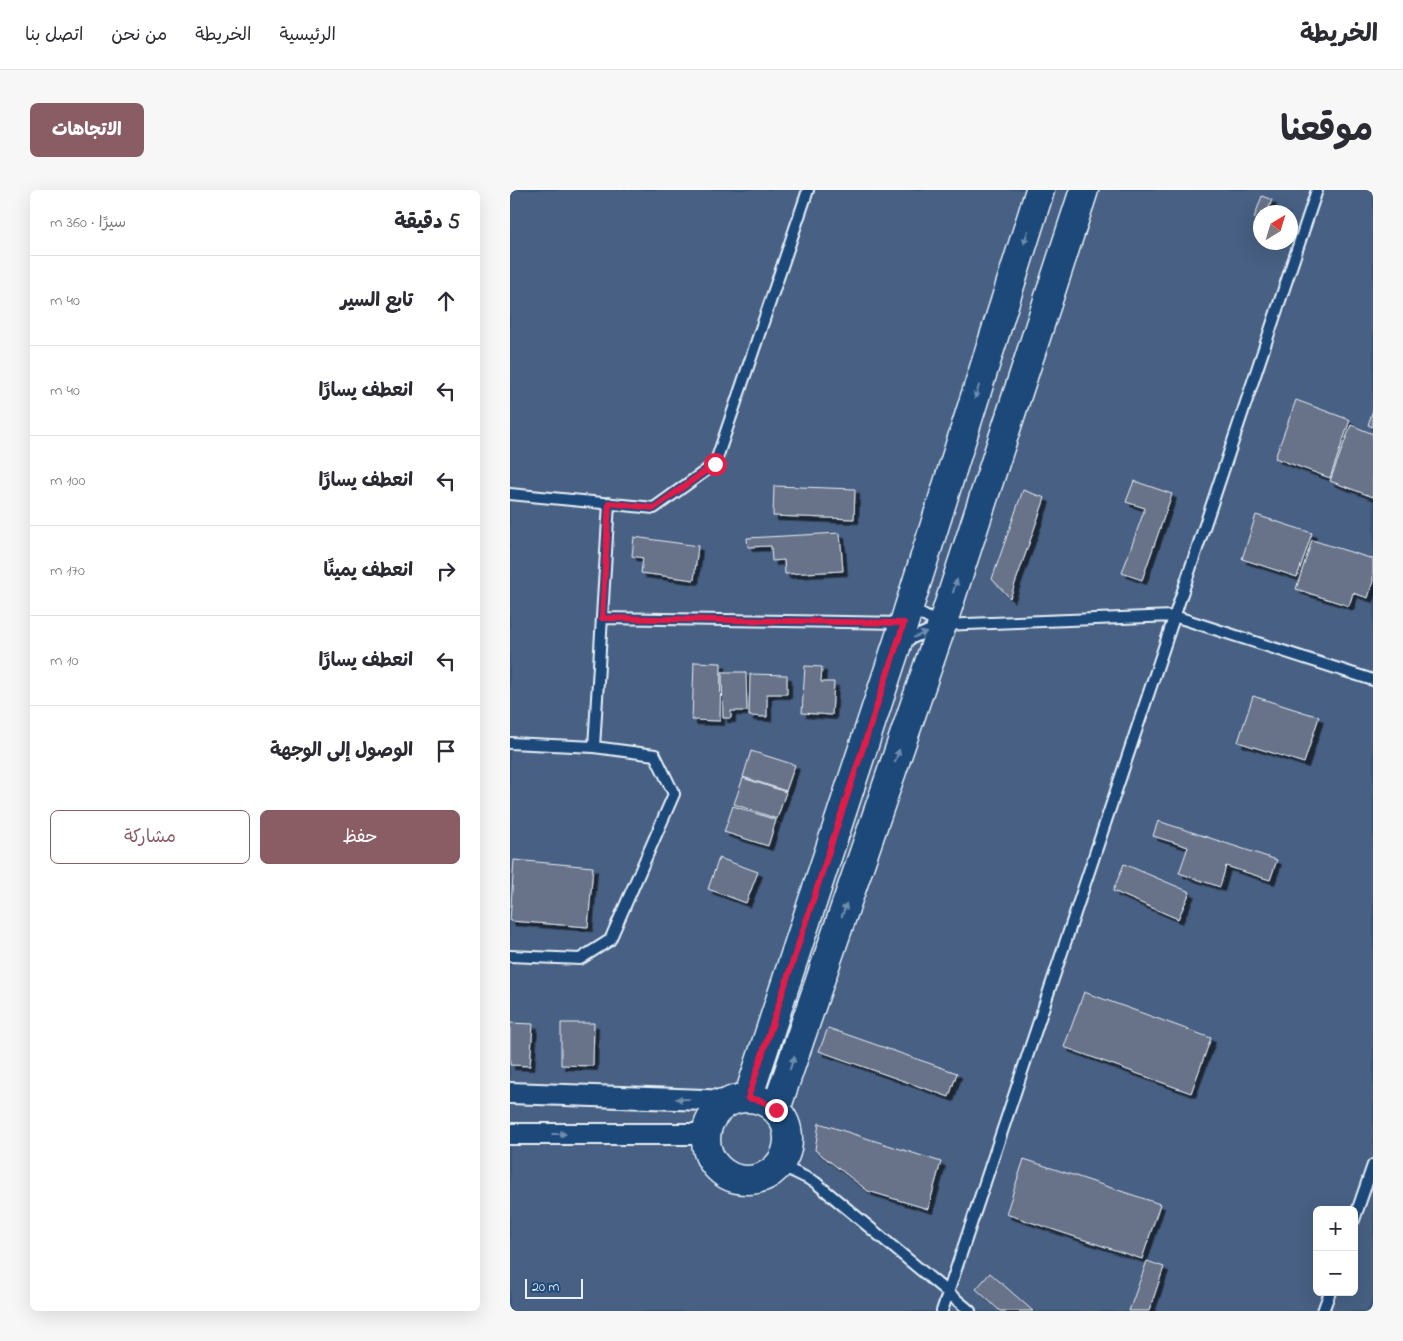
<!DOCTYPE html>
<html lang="ar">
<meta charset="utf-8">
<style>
:root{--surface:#fff;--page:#f7f7f7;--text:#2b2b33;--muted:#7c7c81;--line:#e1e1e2;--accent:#8a5d65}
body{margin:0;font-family:"Indie Flower","Playpen Sans Arabic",sans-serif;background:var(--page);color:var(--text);direction:rtl}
.controls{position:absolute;right:15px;bottom:15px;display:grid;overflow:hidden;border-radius:8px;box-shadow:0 5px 20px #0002}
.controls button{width:45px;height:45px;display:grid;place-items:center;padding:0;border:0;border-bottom:1px solid var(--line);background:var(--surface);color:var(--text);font:25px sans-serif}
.compass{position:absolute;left:743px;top:15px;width:45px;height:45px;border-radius:50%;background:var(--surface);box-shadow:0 5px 20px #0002;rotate:38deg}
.scale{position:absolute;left:15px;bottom:12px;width:58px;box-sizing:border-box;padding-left:5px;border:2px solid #e8f1f8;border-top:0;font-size:14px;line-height:18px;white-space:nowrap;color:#e8f1f8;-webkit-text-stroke:4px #1f4a7a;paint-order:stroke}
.stop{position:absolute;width:15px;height:15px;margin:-11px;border:4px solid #e11d48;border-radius:50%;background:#fff}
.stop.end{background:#e11d48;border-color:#fff;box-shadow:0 1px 5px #0008}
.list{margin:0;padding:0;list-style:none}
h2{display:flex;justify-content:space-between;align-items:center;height:65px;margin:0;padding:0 20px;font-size:21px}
h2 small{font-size:16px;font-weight:400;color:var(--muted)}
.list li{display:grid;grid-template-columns:32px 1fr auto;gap:15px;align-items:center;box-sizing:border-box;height:90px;padding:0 20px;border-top:1px solid var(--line)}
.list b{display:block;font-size:19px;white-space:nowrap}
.list em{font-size:16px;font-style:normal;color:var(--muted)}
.actions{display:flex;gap:10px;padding:15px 20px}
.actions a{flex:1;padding:11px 0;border:1px solid var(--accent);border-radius:8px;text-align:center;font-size:18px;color:var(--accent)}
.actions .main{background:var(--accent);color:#fff}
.icon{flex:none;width:28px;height:28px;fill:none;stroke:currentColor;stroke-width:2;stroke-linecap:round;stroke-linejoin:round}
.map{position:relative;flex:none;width:863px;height:1121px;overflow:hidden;direction:ltr;border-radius:8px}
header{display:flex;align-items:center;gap:30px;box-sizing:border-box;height:70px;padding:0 25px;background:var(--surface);border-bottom:1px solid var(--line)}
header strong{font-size:24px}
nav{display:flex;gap:28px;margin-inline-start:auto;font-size:18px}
.intro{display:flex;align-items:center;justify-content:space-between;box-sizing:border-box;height:120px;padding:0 30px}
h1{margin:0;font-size:35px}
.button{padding:12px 22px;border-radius:8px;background:var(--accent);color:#fff;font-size:18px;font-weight:700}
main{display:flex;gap:30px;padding:0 30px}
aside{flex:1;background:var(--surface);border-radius:8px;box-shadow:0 5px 20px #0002}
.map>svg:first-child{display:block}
</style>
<header>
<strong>الخريطة</strong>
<nav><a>الرئيسية</a><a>الخريطة</a><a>من نحن</a><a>اتصل بنا</a></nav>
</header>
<div class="intro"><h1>موقعنا</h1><a class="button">الاتجاهات</a></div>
<main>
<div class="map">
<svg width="863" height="1121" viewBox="0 0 863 1121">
<defs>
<filter id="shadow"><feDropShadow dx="4.5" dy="4.5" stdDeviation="0" flood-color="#0009"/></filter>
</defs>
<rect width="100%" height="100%" fill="#35567e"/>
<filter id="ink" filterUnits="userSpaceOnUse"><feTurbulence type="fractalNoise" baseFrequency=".02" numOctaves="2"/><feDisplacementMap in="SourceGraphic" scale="10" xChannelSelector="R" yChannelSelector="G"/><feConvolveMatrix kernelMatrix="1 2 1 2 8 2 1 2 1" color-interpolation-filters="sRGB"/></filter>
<g filter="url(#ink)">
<path fill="#476183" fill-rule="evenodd" d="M0,0h863v1105l-6,16h-857zM751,22h30v30h-30zM807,1020h37v82h-37z"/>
<path fill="#687289" stroke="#e8f1f8" filter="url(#shadow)" d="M752,6l10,4 -5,12h-6v9l-7,-3z
M786,210l54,20 -20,58 -55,-20z
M863,220v17l-5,-2z
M841,235l22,9v63l-43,-16z
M624,291l38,13 -30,86 -20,-7 23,-65 -19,-6z
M264,296l81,3 -1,30 -81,-3z
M513,300l22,8 -35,100 -18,-19z
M746,325l56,18 -15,44 -55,-18z
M330,343l3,38 -58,3 -1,-14 -12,1 -1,-15 -23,1 -1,-9z
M124,347l64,9 -4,34 -53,-7 2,-15 -11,-2z
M802,350l61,19v22l-5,17 -15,-5 -4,13 -53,-17z
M184,472l27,1 -1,58 -28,-1z
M295,476l17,1 -1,15h13l-2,33 -30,-2z
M212,482h24l1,39h-16v7h-8z
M240,484l37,1v19h-20v23l-18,-1z
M743,506l66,21 -15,46 -66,-21z
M241,561l44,14 -9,26 -43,-14z
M233,588l43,14 -9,27 -43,-15z
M223,616l43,14 -8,26 -44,-14z
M648,631l119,39 -7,20 -44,-14 -6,21 -41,-14 9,-26 -35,-11z
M209,668l39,14 -12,31 -38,-14z
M4,670l79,7 -5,60 -78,-6z
M614,674l66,28 -12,27 -65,-28z
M574,802l127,46 -20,55 -127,-46z
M0,833l23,1 -3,42 -20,-1z
M51,833h33l-1,43 -32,-1z
M318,838l129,45 -8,24 -130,-46z
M309,933l122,39 -13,47 -60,-18 -53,-41z
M514,969l136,45 -18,55 -136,-45z
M637,1071l17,6 -15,44h-20z
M480,1083l43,38h-33l-24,-22z"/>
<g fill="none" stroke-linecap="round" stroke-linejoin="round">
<defs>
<path id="lane" d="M0,304l144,14 61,-44 93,-274
M400,418l31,17
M92,428l301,5
M393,452l39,-17 232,-9 199,64
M0,553l84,4 15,-244
M0,766l70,3 30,-19 64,-146 -19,-39 -61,-8
M270,975l35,17 155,129
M844,1030l19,-55
M432,1121l375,-1121
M813,1121l7,-19"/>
<path id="street" d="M0,903l222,8
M0,944h196"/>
<path id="secondary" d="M238,908l156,-475 136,-433
M196 949a41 41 0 1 1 82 0a41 41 0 1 1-82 0Z
M266,919l166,-484 142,-435"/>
</defs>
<use href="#lane" stroke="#e8f1f8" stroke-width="14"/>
<use href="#street" stroke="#e8f1f8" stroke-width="24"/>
<use href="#secondary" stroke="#e8f1f8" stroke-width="31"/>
<use href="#lane" stroke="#1f4a7a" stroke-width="10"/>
<use href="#street" stroke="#1f4a7a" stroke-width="20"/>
<use href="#secondary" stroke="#1f4a7a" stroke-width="28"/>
</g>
<defs><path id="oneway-solid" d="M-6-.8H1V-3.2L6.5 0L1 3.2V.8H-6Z" transform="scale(1.25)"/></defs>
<g fill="#6f8dac">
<use href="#oneway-solid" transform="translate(516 47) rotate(107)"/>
<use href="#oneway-solid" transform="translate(467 202) rotate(107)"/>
<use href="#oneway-solid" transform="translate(445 396) rotate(-72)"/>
<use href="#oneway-solid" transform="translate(410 445) rotate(-23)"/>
<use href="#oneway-solid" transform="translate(387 566) rotate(-71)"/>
<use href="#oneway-solid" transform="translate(334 720) rotate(-71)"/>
<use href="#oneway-solid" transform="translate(282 873) rotate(-71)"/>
<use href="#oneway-solid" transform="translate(173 909) rotate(-178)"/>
<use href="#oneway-solid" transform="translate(49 944)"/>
</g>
</g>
<g fill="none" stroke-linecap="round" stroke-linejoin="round" filter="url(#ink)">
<path stroke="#e11d48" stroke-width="6" d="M205,274l-61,44 -45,-5 -7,115 302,5 -156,475 14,3 14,9"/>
</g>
</svg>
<div class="controls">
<button>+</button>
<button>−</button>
</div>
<svg class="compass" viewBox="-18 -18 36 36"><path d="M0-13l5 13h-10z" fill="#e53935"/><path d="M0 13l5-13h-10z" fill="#7c7c81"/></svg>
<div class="scale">20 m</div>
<div class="stop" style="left:205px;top:274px"></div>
<div class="stop end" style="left:266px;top:920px"></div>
</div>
<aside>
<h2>5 دقيقة<small>سيرًا · 360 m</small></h2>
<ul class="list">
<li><svg class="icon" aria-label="ahead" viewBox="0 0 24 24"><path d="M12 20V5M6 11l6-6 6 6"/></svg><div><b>تابع السير</b></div><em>40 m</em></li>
<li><svg class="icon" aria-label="left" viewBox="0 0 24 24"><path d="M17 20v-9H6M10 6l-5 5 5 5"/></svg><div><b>انعطف يسارًا</b></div><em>40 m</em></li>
<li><svg class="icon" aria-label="left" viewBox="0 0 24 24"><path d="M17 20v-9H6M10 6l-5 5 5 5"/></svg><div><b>انعطف يسارًا</b></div><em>100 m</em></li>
<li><svg class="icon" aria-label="right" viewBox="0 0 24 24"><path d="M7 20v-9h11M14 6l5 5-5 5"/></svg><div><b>انعطف يمينًا</b></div><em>170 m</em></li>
<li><svg class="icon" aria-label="left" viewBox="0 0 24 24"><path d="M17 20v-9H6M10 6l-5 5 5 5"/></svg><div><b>انعطف يسارًا</b></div><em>10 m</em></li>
<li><svg class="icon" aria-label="arrive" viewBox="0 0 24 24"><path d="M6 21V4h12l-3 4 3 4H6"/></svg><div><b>الوصول إلى الوجهة</b></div></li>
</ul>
<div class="actions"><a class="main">حفظ</a><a>مشاركة</a></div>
</aside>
</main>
